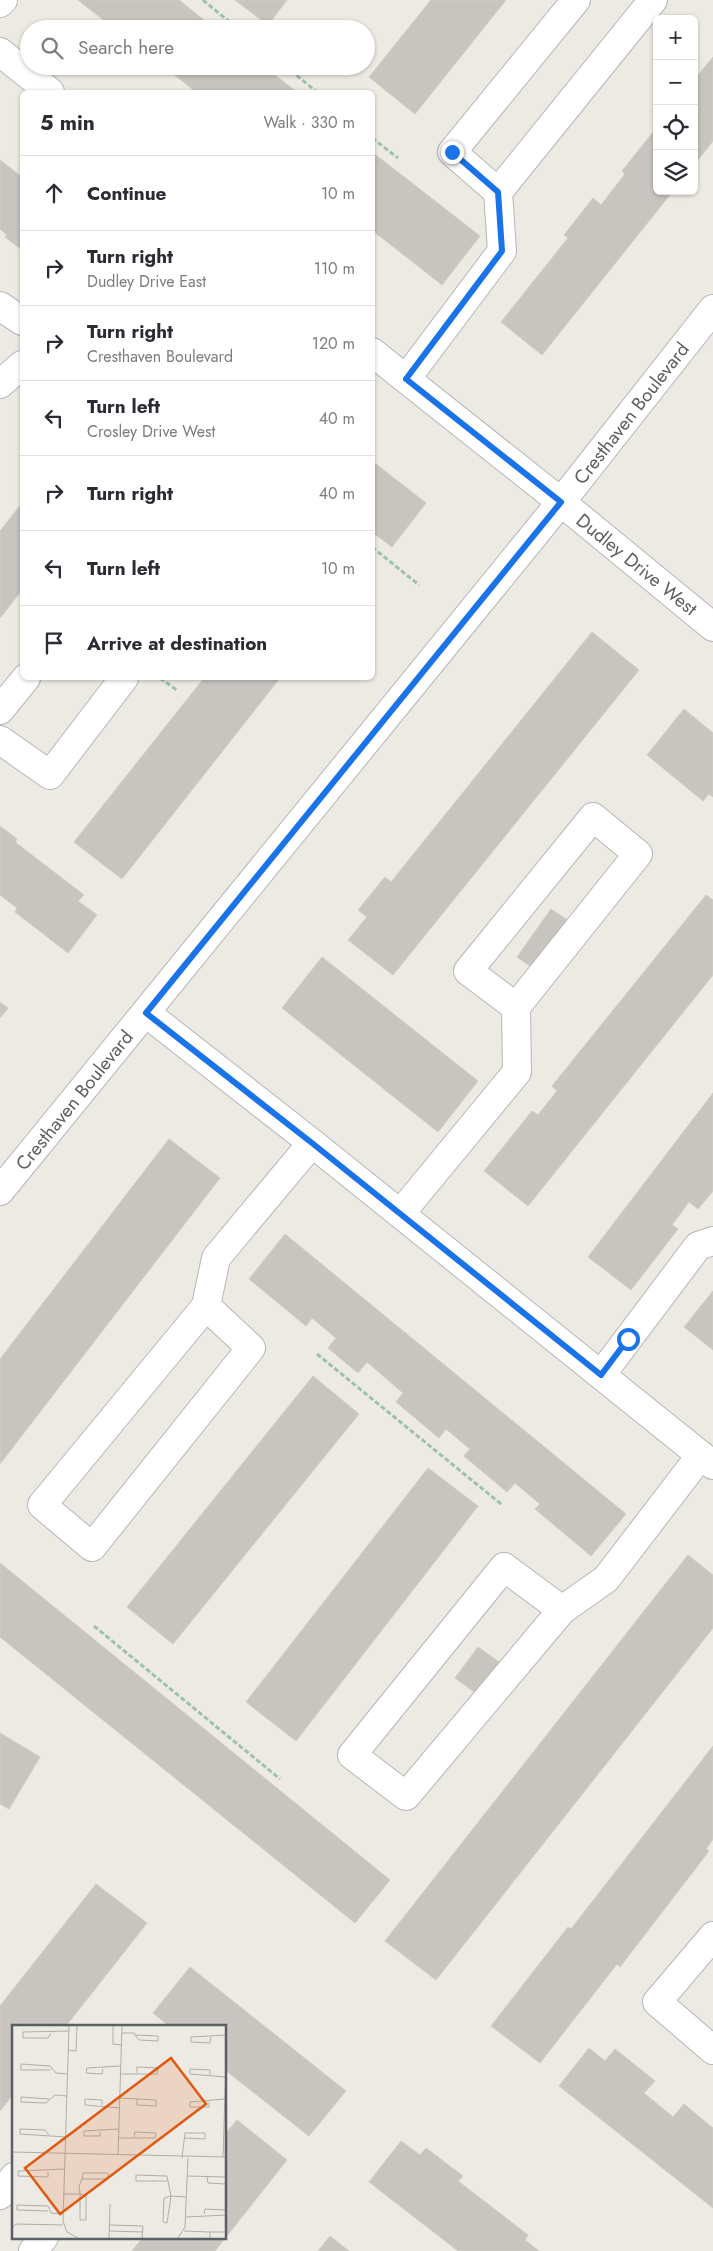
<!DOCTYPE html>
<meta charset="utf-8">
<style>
:root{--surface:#fff;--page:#f7f7f7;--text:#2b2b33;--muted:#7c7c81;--line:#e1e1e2}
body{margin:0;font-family:Jost,sans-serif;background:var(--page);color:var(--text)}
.controls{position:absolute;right:15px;top:15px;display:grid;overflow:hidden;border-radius:8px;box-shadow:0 1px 4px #0004}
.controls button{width:45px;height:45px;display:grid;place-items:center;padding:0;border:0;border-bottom:1px solid var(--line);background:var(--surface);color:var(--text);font:25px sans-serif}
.stop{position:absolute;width:15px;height:15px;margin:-11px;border:4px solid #1a73e8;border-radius:50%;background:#fff}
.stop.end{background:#1a73e8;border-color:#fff;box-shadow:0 1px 5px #0008}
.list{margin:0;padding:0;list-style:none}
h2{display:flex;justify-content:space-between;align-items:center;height:65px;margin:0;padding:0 20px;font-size:21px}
h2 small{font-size:16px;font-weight:400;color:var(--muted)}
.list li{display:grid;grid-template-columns:32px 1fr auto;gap:15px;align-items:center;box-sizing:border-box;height:75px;padding:0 20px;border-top:1px solid var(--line)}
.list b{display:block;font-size:19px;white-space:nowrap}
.list p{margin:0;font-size:16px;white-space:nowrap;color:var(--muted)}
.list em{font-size:16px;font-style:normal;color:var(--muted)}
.icon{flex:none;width:28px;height:28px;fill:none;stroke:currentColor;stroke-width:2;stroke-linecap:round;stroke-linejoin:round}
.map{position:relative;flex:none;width:713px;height:2251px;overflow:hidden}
.search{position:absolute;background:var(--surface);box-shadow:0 1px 4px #0004;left:20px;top:20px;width:355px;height:55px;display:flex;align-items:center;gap:12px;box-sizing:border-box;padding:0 18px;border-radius:28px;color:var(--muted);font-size:19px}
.panel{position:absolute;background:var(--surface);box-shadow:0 1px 4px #0004;left:20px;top:90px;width:355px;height:590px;border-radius:8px}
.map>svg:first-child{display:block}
</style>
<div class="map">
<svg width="713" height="2251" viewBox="0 0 713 2251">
<rect width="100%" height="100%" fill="#edeae3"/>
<path fill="#c8c5c0" stroke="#d1ccc2" d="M78,0h101l36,29h-100z
M235,0h52l-19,25z
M431,0h75l-91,114 -46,-37z
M713,57v84l-19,24v-85z
M163,66h100l34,26h-101z
M657,127v64h16l-131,164 -41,-33 67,-84 -4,-3 29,-37 8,7 24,-31 -3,-3z
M372,152l108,84 -38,49 -70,-55z
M0,160l22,17v73l-17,-13 2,-2 -7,-6z
M372,461l54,42 -34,44 -20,-15z
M22,503v87l-22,28v-87z
M592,632l47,38 -246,305 -45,-35 19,-23 -9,-7 27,-33 6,5z
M204,678h76l-158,201 -48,-37z
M684,709l29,24v64l-4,-3 -6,7 -56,-46z
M0,826l17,13 -2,3 69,53 -6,6 19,14 -29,38 -53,-41 2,-4 -17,-13z
M706,895l7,5v75l-185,231 -44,-35 48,-60 6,4 19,-24 -5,-5z
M551,909l22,15 -33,49 -23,-16z
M322,957l156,124 -40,51 -156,-124z
M0,1002l8,6 -8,10z
M713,1093v98l-15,18 -9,-7 -17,23 6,4 -47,61 -43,-33z
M169,1139l51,39 -220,286v-105z
M285,1234l341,280 -35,42 -56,-47 5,-5 -25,-21 -8,9 -43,-36 6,-7 -24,-20 -7,9 -43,-36 7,-9 -36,-31 -9,11 -30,-25 8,-10 -24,-20 -6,8 -57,-47z
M713,1291v59l-29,-23z
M313,1376l46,38 -186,230 -46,-37z
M428,1468l50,38 -182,235 -50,-39z
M688,1555l25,20v53l-277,352 -51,-39z
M0,1563l390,317 -35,43 -355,-286z
M478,1647l21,15 -22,32 -22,-16z
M0,1733l40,24 -31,52 -9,-5z
M713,1746v93l-7,10 3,2 -89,116 -3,-3 -77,99 -49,-37 77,-99 3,2z
M96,1884l51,39 -81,103h-52v67l-14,18v-105z
M190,1967l156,124 -37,45 -84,-66v-44h-56l-16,-13z
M589,2048l16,13 10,-12 40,32 -11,12 29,24 11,-13 29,24v80l-154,-122z
M237,2120l50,40 -72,91h-83l11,-14h82v-103z
M401,2141l19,14 6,-7 37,28 -5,5 70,54 -3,5 14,11h-81l-89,-69z
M330,2236l19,15h-31z"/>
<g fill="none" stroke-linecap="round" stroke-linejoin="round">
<defs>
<path id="minor" d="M0,3l3,-3
M0,52l50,40
M498,192l-46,-40 124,-152
M0,306l22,15
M372,352l189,150 152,125
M406,379l96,-128 -4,-59 155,-192
M0,384l22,-19
M0,710l26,-32
M0,740l50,35 74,-97
M146,1013l166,130 401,322
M0,1191l561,-689 152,-193
M400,1214l117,-142 -1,-65 122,-153 -45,-37 -125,154 48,36
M206,1306l45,42 -159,199 -50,-42 164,-199 10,-48 96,-115
M601,1375l97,-129 15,-5
M562,1610l-58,-43 -152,188 54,41 156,-186 44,-31 95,-124
M713,1936l-56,66 56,48
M0,2195l14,-18
M33,2251l11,-14"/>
</defs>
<use href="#minor" stroke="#b4b6b9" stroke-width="30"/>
<path stroke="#9cc3a5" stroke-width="3" stroke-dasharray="5 2.5" stroke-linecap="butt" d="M203,0l35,29
M285,66l32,26
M372,138l26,20
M372,547l47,38
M160,678l18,13
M317,1354l184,150
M94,1626l186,153"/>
<use href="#minor" stroke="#fff" stroke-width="28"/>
</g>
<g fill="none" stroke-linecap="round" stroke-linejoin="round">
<path stroke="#1a73e8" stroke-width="6" d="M452,152l46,40 4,59 -96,128 155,123 -415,511 166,130 289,232 27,-36"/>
</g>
<g text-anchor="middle" stroke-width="4.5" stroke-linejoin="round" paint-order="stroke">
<g font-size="19" fill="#5b5f63" stroke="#fff">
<text transform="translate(631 413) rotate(-52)" y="7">Cresthaven Boulevard</text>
<text transform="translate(637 564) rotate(39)" y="7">Dudley Drive West</text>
<text transform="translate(74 1100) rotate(-51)" y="7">Cresthaven Boulevard</text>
</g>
</g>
<g transform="translate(12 2025)">
<rect width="214" height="214" fill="#edeae3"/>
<path fill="none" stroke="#afaeac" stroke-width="1" d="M57,1l-6,195 4,11 11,6M101,1v18l9,1M39,8l-3,5h-25v-6l46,-1M110,8h12l1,2 4,5 19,1v-5l-23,-1M199,12l-1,6 -19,-1v-5l35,-2M56,25l8,1 1,-25M91,44l-1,5 -16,-1 1,-5 34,-2M38,45h-29v-6l29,2 6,7 12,1M109,49h36l1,-6 -21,-1v6M198,50v-5l-20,-1v5l35,3M108,73l36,2v6l-19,-1v-6M37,74l-28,-2v5l25,1 9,-8 12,1M197,77v5h-19v-5l35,-3M90,80v-5l-17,-1v6l35,3M88,107v4h-16v-5l35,-2M37,110l-4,-5 -25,-1v5l46,3M107,113h36l1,-5 -21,-1 -1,5M0,127l214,5M106,130l4,-129M211,132l3,-94M170,133l3,-25h20v6l-20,-1M36,147v5l-30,-1v-5l47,-2M175,151l39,1M195,152l1,6 18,1M156,156h-32v-6l31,1 4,20 -4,27 -4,-1 1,-24 7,-2 15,1M52,169h16v26h6v-24l-6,-2 -1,-8 3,-7h26v-6h-25l-1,6M36,186l-31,-1v-5l31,1 3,7 12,1M192,189l1,-5 21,1M174,192l40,-2M97,200l34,1 -1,12M0,203l4,-4 47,1M97,206l34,1M172,206l26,1v6M198,207h16M97,213l1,-34M166,213l7,-11 3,-69"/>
<path fill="#e15910" fill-opacity="0.15" stroke="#e15910" stroke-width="2.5" d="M159,33l35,46 -146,110 -35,-46z"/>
<rect width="214" height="214" fill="none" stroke="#5b5f63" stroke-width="2.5"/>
</g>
</svg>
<div class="controls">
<button>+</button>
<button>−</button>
<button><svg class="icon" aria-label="locate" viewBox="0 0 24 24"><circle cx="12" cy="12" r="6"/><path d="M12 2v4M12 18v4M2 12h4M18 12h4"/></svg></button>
<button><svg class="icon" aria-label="layers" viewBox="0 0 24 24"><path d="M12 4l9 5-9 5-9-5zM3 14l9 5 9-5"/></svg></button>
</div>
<div class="stop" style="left:628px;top:1339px"></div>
<div class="stop end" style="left:452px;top:152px"></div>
<div class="search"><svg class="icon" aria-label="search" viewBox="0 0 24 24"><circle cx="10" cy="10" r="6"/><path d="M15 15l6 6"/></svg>Search here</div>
<section class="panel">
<h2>5 min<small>Walk · 330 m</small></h2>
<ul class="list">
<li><svg class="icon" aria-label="ahead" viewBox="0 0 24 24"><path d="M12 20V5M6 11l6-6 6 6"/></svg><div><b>Continue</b></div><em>10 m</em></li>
<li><svg class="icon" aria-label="right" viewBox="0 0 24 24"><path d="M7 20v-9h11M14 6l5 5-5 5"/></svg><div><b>Turn right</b><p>Dudley Drive East</p></div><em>110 m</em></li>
<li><svg class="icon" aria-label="right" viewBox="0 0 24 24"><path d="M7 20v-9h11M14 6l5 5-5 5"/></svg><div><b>Turn right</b><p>Cresthaven Boulevard</p></div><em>120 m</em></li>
<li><svg class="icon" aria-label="left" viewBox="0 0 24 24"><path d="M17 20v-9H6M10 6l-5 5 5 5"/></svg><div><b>Turn left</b><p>Crosley Drive West</p></div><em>40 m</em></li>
<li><svg class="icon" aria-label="right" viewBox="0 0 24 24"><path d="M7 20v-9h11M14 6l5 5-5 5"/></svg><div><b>Turn right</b></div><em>40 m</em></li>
<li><svg class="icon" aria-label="left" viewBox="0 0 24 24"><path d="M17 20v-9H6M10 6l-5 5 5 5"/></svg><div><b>Turn left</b></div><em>10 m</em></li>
<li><svg class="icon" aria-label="arrive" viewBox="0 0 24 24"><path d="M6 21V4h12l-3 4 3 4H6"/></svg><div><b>Arrive at destination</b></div></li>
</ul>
</section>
</div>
